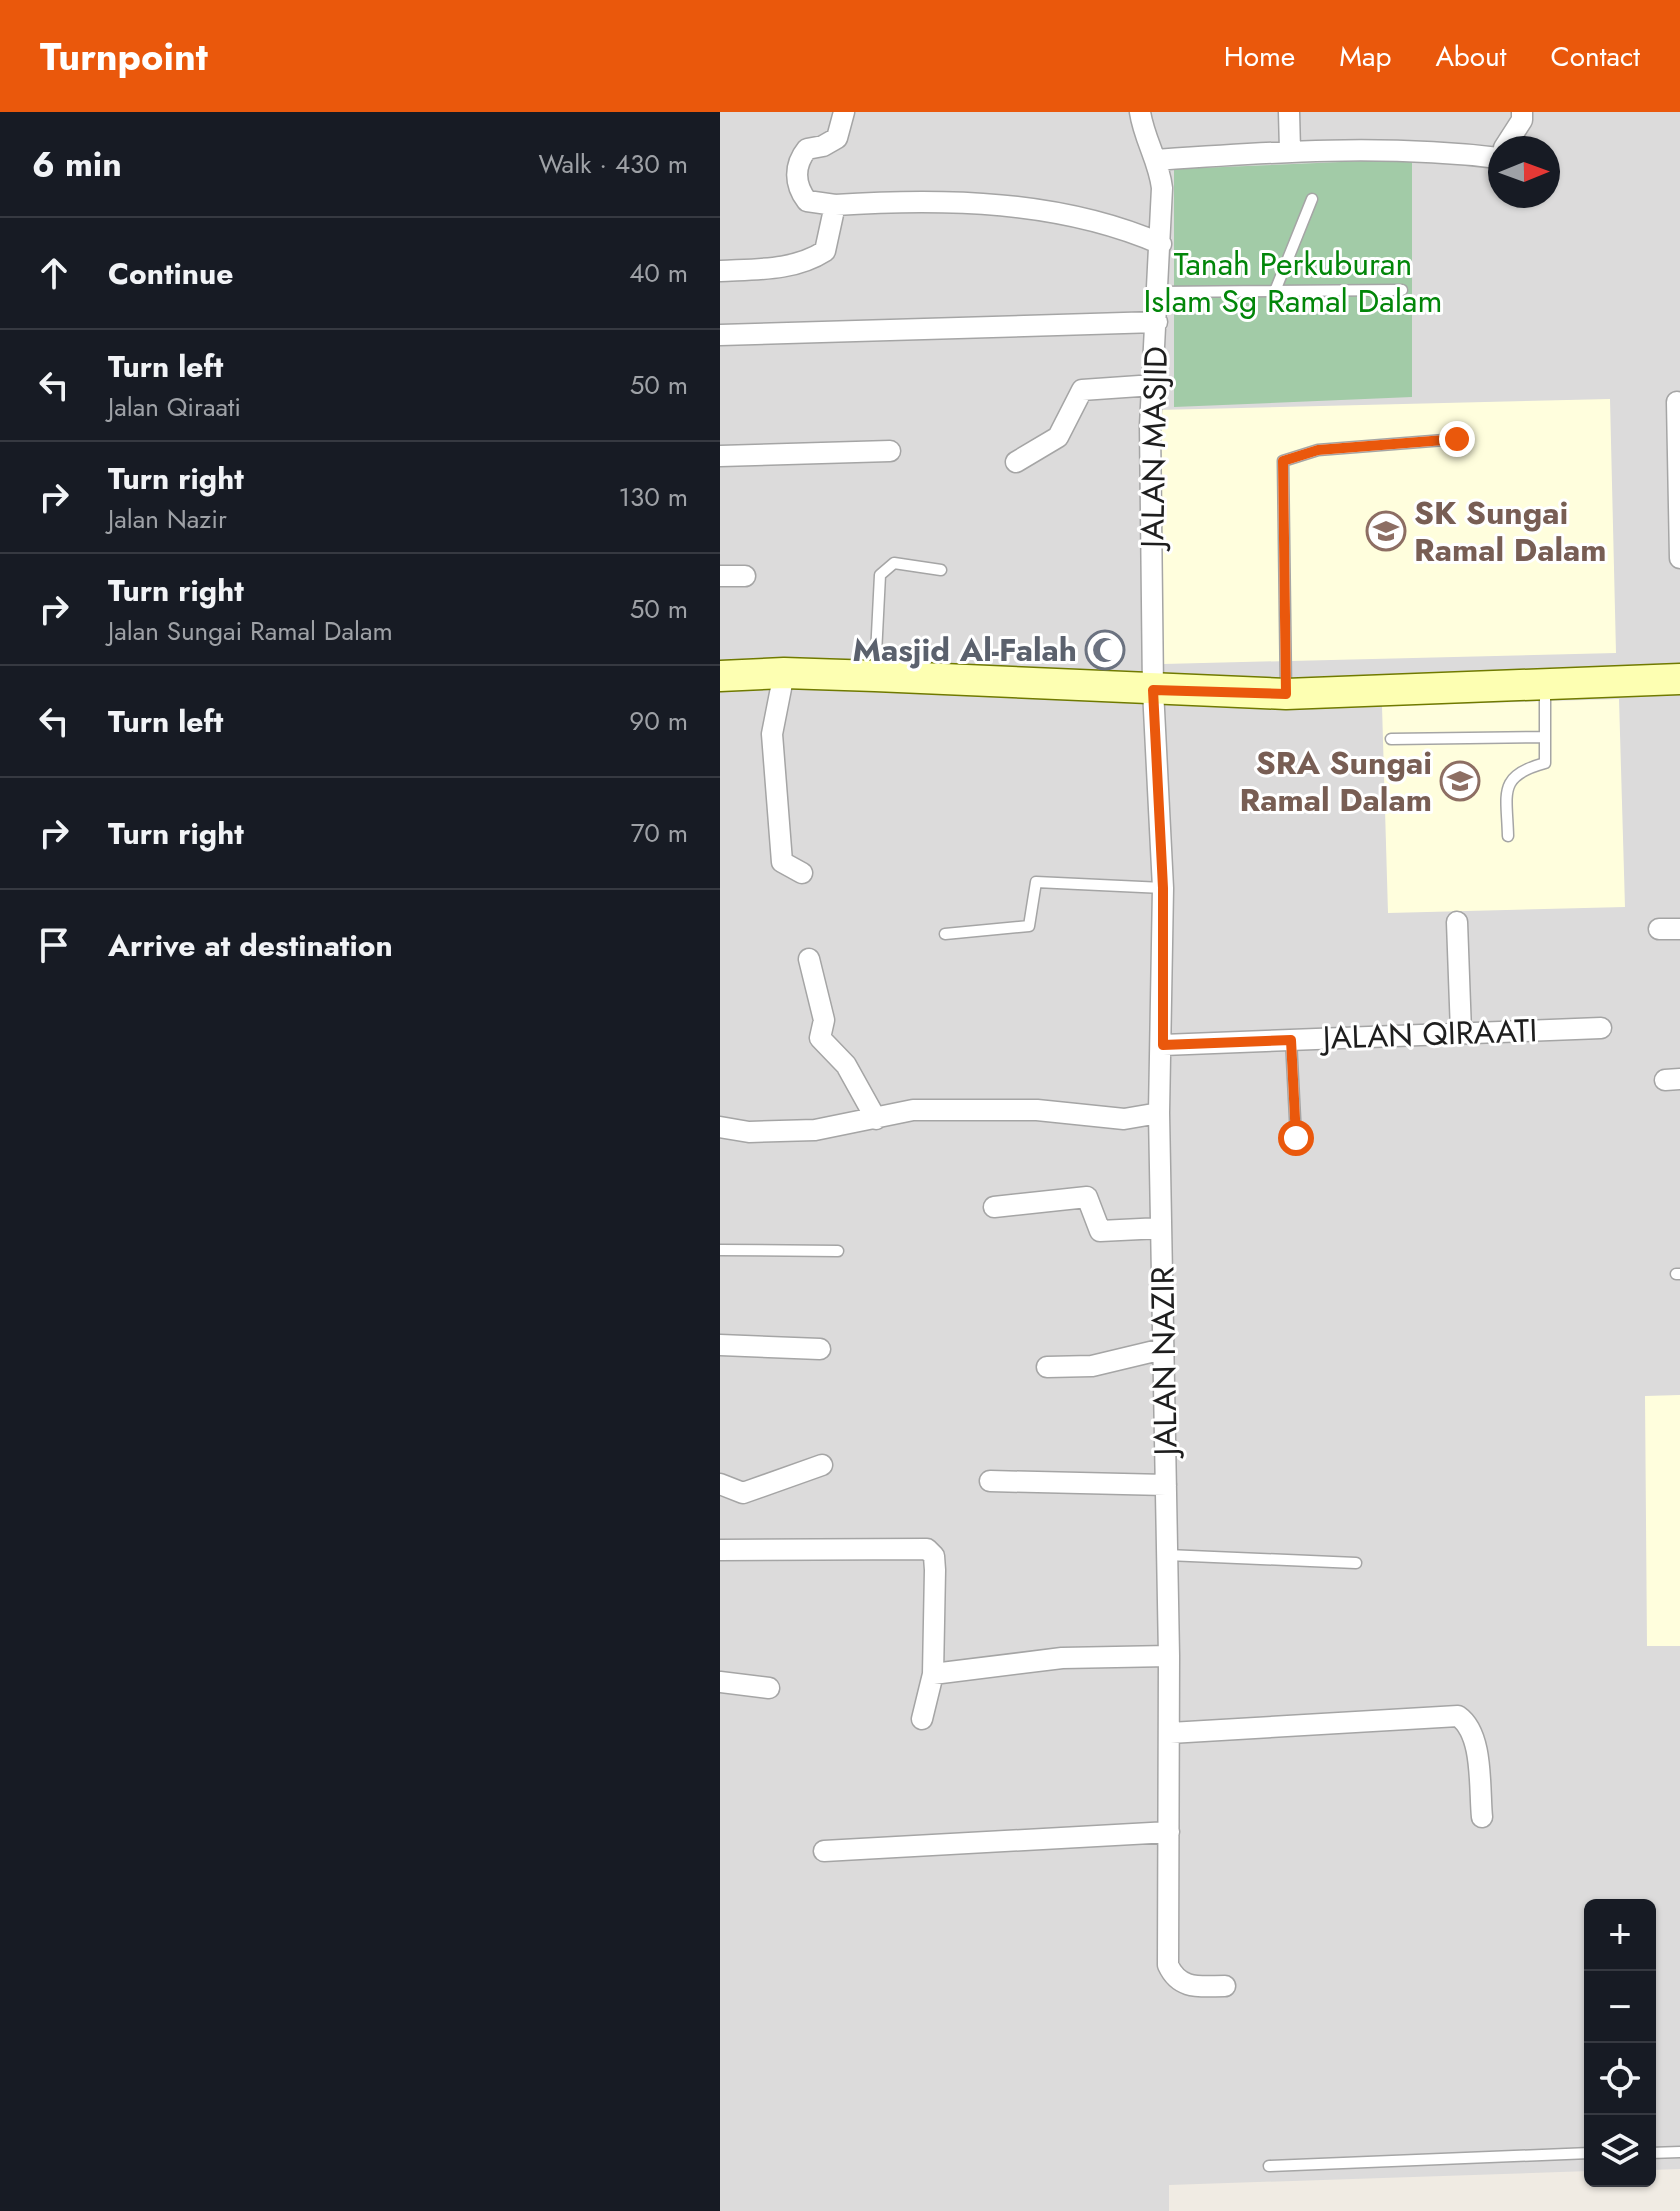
<!DOCTYPE html>
<meta charset="utf-8">
<style>
:root{--surface:#171b24;--page:#20242c;--text:#f1f3f6;--muted:#9ea1a6;--line:#363941;--accent:#ea580c}
body{margin:0;font-family:Jost,sans-serif;background:var(--page);color:var(--text)}
.controls{position:absolute;right:24px;bottom:24px;display:grid;overflow:hidden;border-radius:12px;box-shadow:0 2px 6px #0004}
.controls button{width:72px;height:72px;display:grid;place-items:center;padding:0;border:0;border-bottom:2px solid var(--line);background:var(--surface);color:var(--text);font:40px sans-serif}
.compass{position:absolute;left:768px;top:24px;width:72px;height:72px;border-radius:50%;background:var(--surface);box-shadow:0 2px 6px #0004;rotate:89deg}
.stop{position:absolute;width:24px;height:24px;margin:-18px;border:6px solid #ea580c;border-radius:50%;background:#fff}
.stop.end{background:#ea580c;border-color:#fff;box-shadow:0 2px 8px #0008}
.list{margin:0;padding:0;list-style:none}
h2{display:flex;justify-content:space-between;align-items:center;height:104px;margin:0;padding:0 32px;font-size:34px}
h2 small{font-size:26px;font-weight:400;color:var(--muted)}
.list li{display:grid;grid-template-columns:52px 1fr auto;gap:24px;align-items:center;box-sizing:border-box;height:112px;padding:0 32px;border-top:2px solid var(--line)}
.list b{display:block;font-size:30px;white-space:nowrap}
.list p{margin:0;font-size:26px;white-space:nowrap;color:var(--muted)}
.list em{font-size:26px;font-style:normal;color:var(--muted)}
.icon{flex:none;width:44px;height:44px;fill:none;stroke:currentColor;stroke-width:2;stroke-linecap:round;stroke-linejoin:round}
.map{position:relative;flex:none;width:960px;height:2099px;overflow:hidden}
header{display:flex;align-items:center;gap:48px;box-sizing:border-box;height:112px;padding:0 40px;background:var(--accent);color:#fff}
header strong{font-size:38px}
nav{display:flex;gap:44px;margin-inline-start:auto;font-size:28px}
main{display:flex}
aside{flex:1;background:var(--surface)}
.map>svg:first-child{display:block}
</style>
<header>
<strong>Turnpoint</strong>
<nav><a>Home</a><a>Map</a><a>About</a><a>Contact</a></nav>
</header>
<main>
<aside>
<h2>6 min<small>Walk · 430 m</small></h2>
<ul class="list">
<li><svg class="icon" aria-label="ahead" viewBox="0 0 24 24"><path d="M12 20V5M6 11l6-6 6 6"/></svg><div><b>Continue</b></div><em>40 m</em></li>
<li><svg class="icon" aria-label="left" viewBox="0 0 24 24"><path d="M17 20v-9H6M10 6l-5 5 5 5"/></svg><div><b>Turn left</b><p>Jalan Qiraati</p></div><em>50 m</em></li>
<li><svg class="icon" aria-label="right" viewBox="0 0 24 24"><path d="M7 20v-9h11M14 6l5 5-5 5"/></svg><div><b>Turn right</b><p>Jalan Nazir</p></div><em>130 m</em></li>
<li><svg class="icon" aria-label="right" viewBox="0 0 24 24"><path d="M7 20v-9h11M14 6l5 5-5 5"/></svg><div><b>Turn right</b><p>Jalan Sungai Ramal Dalam</p></div><em>50 m</em></li>
<li><svg class="icon" aria-label="left" viewBox="0 0 24 24"><path d="M17 20v-9H6M10 6l-5 5 5 5"/></svg><div><b>Turn left</b></div><em>90 m</em></li>
<li><svg class="icon" aria-label="right" viewBox="0 0 24 24"><path d="M7 20v-9h11M14 6l5 5-5 5"/></svg><div><b>Turn right</b></div><em>70 m</em></li>
<li><svg class="icon" aria-label="arrive" viewBox="0 0 24 24"><path d="M6 21V4h12l-3 4 3 4H6"/></svg><div><b>Arrive at destination</b></div></li>
</ul>
</aside>
<div class="map">
<svg width="960" height="2099" viewBox="0 0 960 2099">
<rect width="100%" height="100%" fill="#f0ebe3"/>
<path fill="#dcdbdb" fill-rule="evenodd" d="M0,0h960v2057l-30,1v-265h-60v266l-421,14v26h-449zM780,36h48v48h-48z"/>
<path fill="#fffedd" d="M890,287l6,254 -453,11 -6,-254z
M899,587l6,208 -237,6 -6,-207z
M960,1283v251h-33l-2,-250z"/>
<path fill="#a2cba7" d="M692,47v238l-238,10v-238z"/>
<g fill="none" stroke-linecap="round" stroke-linejoin="round">
<defs>
<path id="lane" d="M555,179l37,-92
M439,180l243,-2
M155,562l5,-99 14,-12 47,7
M566,580l-3,-231 35,-11 139,-11
M671,627l154,-2
M788,724c-1,-43 -11,-60 37,-73v-75
M225,822l84,-8 7,-44 127,6
M571,928l5,98
M0,1138l118,1
M956,1162h4
M447,1443l189,8
M930,2041l30,-1
M549,2054l321,-13"/>
<path id="street" d="M420,0c4,27 19,49 22,76l-12,238 3,264 10,198 -4,225 10,543 -1,309c12,26 33,21 57,21
M569,0l1,38
M784,36l18,-28v-8
M436,48c115,-8 227,-16 342,-2l2,-3
M115,93c109,-7 225,-5 326,39
M0,159c36,-2 74,0 105,-20l10,-46 -28,-4c-13,-17 -13,-36 0,-52l16,-3 14,-8 7,-26
M0,223l437,-13
M957,290l3,156
M0,344l170,-5
M296,350l42,-25 24,-47 72,-5
M0,464h25
M64,561l-12,61 10,128 20,11
M737,810l4,110
M939,817h21
M89,847l15,61 -4,18 26,27 30,54
M443,933l438,-17
M945,968l15,-1
M0,1015l29,5 66,-2 98,-20h124l87,9 35,-6
M274,1095l93,-10 13,34 61,-3
M0,1233l100,4
M327,1255l45,-1 71,-17
M270,1369l176,4
M0,1372l23,9 79,-28
M0,1438l207,-1 7,7 1,14 -2,104
M0,1570l49,6
M202,1607l11,-45 129,-16 107,-2
M450,1621l288,-17c26,18 21,72 24,101
M104,1739l345,-19"/>
<path id="secondary" d="M0,564l64,-3 91,3 411,18 394,-15"/>
</defs>
<use href="#lane" stroke="#a5a5a5" stroke-width="13"/>
<use href="#street" stroke="#a5a5a5" stroke-width="23"/>
<use href="#secondary" stroke="#707a00" stroke-width="33"/>
<use href="#lane" stroke="#fff" stroke-width="10"/>
<use href="#street" stroke="#fff" stroke-width="20"/>
<use href="#secondary" stroke="#fdffb2" stroke-width="30"/>
</g>
<g fill="none" stroke-linecap="round" stroke-linejoin="round">
<path stroke="#ea580c" stroke-width="10" d="M576,1026l-5,-98 -128,5v-157l-10,-198 133,4 -3,-233 35,-11 139,-11"/>
</g>
<defs>
<symbol id="school-ring" viewBox="-11 -11 22 22"><circle r="9.5" fill="#fff" stroke="#8d6e63" stroke-width="1.5"/><path d="M0-5L7-2L0 1L-7-2ZM-4 1L0 2.5L4 1V4Q0 6-4 4Z" fill="#8d6e63"/></symbol>
<symbol id="mosque-ring" viewBox="-11 -11 22 22"><circle r="9.5" fill="#fff" stroke="#6b7280" stroke-width="1.5"/><path d="M3.5-4.9A6 6 0 1 0 3.5 4.9A5 5 0 1 1 3.5-4.9Z" fill="#6b7280"/></symbol>
</defs>
<g fill-rule="evenodd">
<use href="#school-ring" x="644" y="397" width="44" height="44"/>
<use href="#mosque-ring" x="363" y="516" width="44" height="44"/>
<use href="#school-ring" x="718" y="647" width="44" height="44"/>
</g>
<g text-anchor="middle" stroke-width="6" stroke-linejoin="round" paint-order="stroke">
<g font-size="32" fill="#028609" stroke="#fff">
<text x="573" y="163">Tanah Perkuburan<tspan x="573" dy="37">Islam Sg Ramal Dalam</tspan></text>
</g>
<g font-size="32" fill="#1e1e1e" stroke="#fff">
<text transform="translate(434 335) rotate(-89)" y="11">JALAN MASJID</text>
<text transform="translate(710 922) rotate(-2)" y="11">JALAN QIRAATI</text>
<text transform="translate(444 1249) rotate(-91)" y="11">JALAN NAZIR</text>
</g>
<g font-size="32" font-weight="bold" fill="#785e54" stroke="#fff" text-anchor="start">
<text x="694" y="412">SK Sungai<tspan x="694" dy="37">Ramal Dalam</tspan></text>
<text x="712" y="662" text-anchor="end">SRA Sungai<tspan x="712" dy="37">Ramal Dalam</tspan></text>
</g>
<g font-size="32" font-weight="bold" fill="#5b616d" stroke="#fff" text-anchor="end">
<text x="357" y="549">Masjid Al-Falah</text>
</g>
</g>
</svg>
<div class="controls">
<button>+</button>
<button>−</button>
<button><svg class="icon" aria-label="locate" viewBox="0 0 24 24"><circle cx="12" cy="12" r="6"/><path d="M12 2v4M12 18v4M2 12h4M18 12h4"/></svg></button>
<button><svg class="icon" aria-label="layers" viewBox="0 0 24 24"><path d="M12 4l9 5-9 5-9-5zM3 14l9 5 9-5"/></svg></button>
</div>
<svg class="compass" viewBox="-18 -18 36 36"><path d="M0-13l5 13h-10z" fill="#e53935"/><path d="M0 13l5-13h-10z" fill="#9ea1a6"/></svg>
<div class="stop" style="left:576px;top:1026px"></div>
<div class="stop end" style="left:737px;top:327px"></div>
</div>
</main>
